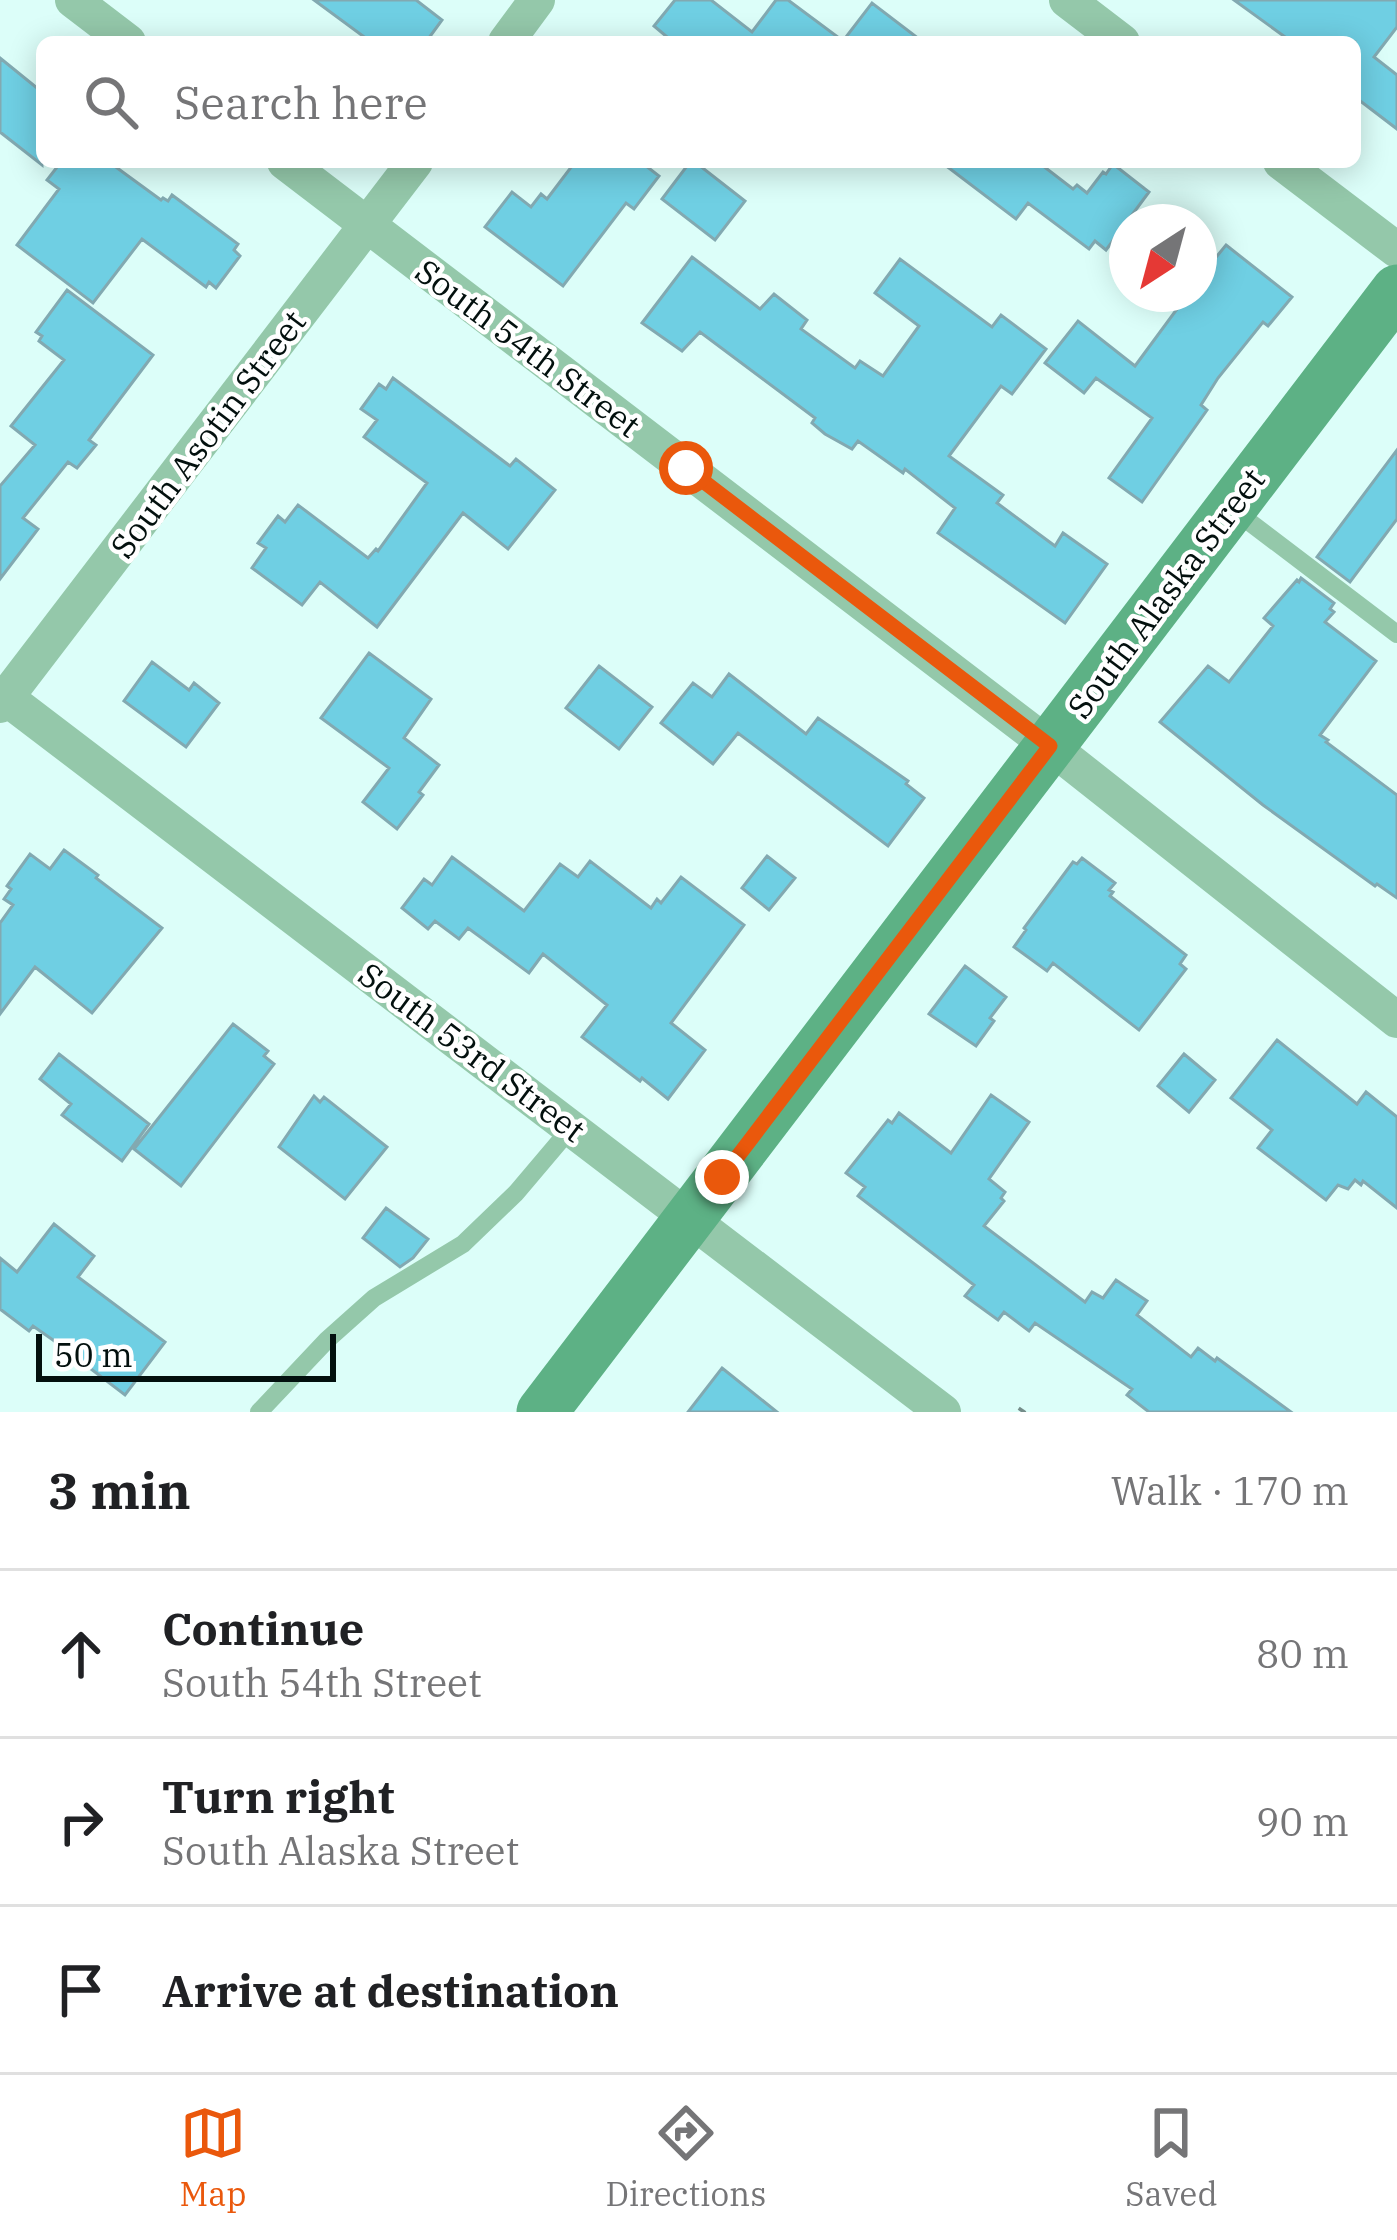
<!DOCTYPE html>
<meta charset="utf-8">
<style>
:root{--surface:#fff;--page:#f2f2f2;--text:#202124;--muted:#757577;--line:#e0e0e0;--accent:#ea580c}
body{margin:0;font-family:"IBM Plex Serif",serif;background:var(--page);color:var(--text)}
.compass{position:absolute;left:1109px;top:204px;width:108px;height:108px;border-radius:50%;background:var(--surface);box-shadow:0 6px 30px #0003;rotate:216deg}
.scale{position:absolute;left:36px;bottom:30px;width:300px;box-sizing:border-box;padding-left:12px;border:6px solid #03100e;border-top:0;font-size:33px;line-height:42px;white-space:nowrap;color:#03100e;-webkit-text-stroke:9px #fff;paint-order:stroke}
.stop{position:absolute;width:36px;height:36px;margin:-27px;border:9px solid #ea580c;border-radius:50%;background:#fff}
.stop.end{background:#ea580c;border-color:#fff;box-shadow:0 3px 12px #0008}
.list{margin:0;padding:0;list-style:none}
h2{display:flex;justify-content:space-between;align-items:center;height:156px;margin:0;padding:0 48px;font-size:51px}
h2 small{font-size:39px;font-weight:400;color:var(--muted)}
.list li{display:grid;grid-template-columns:78px 1fr auto;gap:36px;align-items:center;box-sizing:border-box;height:168px;padding:0 48px;border-top:3px solid var(--line)}
.list b{display:block;font-size:45px;white-space:nowrap}
.list p{margin:0;font-size:39px;white-space:nowrap;color:var(--muted)}
.list em{font-size:39px;font-style:normal;color:var(--muted)}
.icon{flex:none;width:66px;height:66px;fill:none;stroke:currentColor;stroke-width:2;stroke-linecap:round;stroke-linejoin:round}
.map{position:relative;flex:none;width:1397px;height:1412px;overflow:hidden}
.search{position:absolute;background:var(--surface);box-shadow:0 6px 30px #0003;left:36px;right:36px;top:36px;height:132px;display:flex;align-items:center;gap:30px;box-sizing:border-box;padding:0 42px;border-radius:18px;color:var(--muted);font-size:45px}
.sheet{height:660px;background:var(--surface)}
nav{display:flex;justify-content:space-around;align-items:center;box-sizing:border-box;height:168px;border-top:3px solid var(--line);background:var(--surface);font-size:33px;color:var(--muted)}
nav a{display:grid;justify-items:center;gap:6px}
nav .on{color:var(--accent)}
.map>svg:first-child{display:block}
</style>
<div class="map">
<svg width="1397" height="1412" viewBox="0 0 1397 1412">
<rect width="100%" height="100%" fill="#dcfef9"/>
<path fill="#6fcfe3" stroke="#82a9b1" stroke-width="3" d="M314,0h102l26,20 -16,22h-55z
M675,0h36l41,32 24,-32h12l55,41 29,-38 51,39h-250l-19,-16z
M1234,0h163v27l-23,30 23,18v54l-42,-32v-55h-63z
M0,58l42,34v73l-42,-33z
M61,162h48l52,38 2,-2 5,3 4,-6 66,49 -4,6 6,6 -24,32 -7,-6 -3,5 -64,-48 -49,64 -76,-58 42,-56 -12,-9z
M575,162h66l18,14 -25,33 -8,-6 -63,83 -78,-59 27,-35 19,15 10,-13 6,5z
M690,162h5l50,39 -30,39 -53,-41z
M941,162h97l35,27 4,-4 10,8 16,-21 3,2 7,-10 36,28 -43,58 -11,-9 -6,8 -61,-46 -12,16z
M1226,245l66,52 -24,29 -5,-4 -45,56 -17,27 6,5 -65,92 -33,-24 43,-60 -56,-40 -12,15 -39,-30 33,-42 57,45 53,-72h11v-44l14,11z
M692,257l68,52 14,-15 33,26 -6,9 54,39 5,-7 23,15 36,-50 -44,-33 25,-34 92,68 9,-12 45,34 -34,45 -11,-8 -52,70 54,39 -6,8 58,43 8,-13 44,31 -42,59 -127,-90 17,-25 -50,-39 -2,4 -45,-32 -6,8 -27,-15 -13,-11 3,-5 -115,-86 -18,19 -40,-28z
M67,290l86,65 -64,85 7,5 -19,23 -9,-6 -45,56 15,11 -38,50v-93l35,-41 -24,-19 53,-66 -25,-19 3,-5 -6,-4z
M393,378l117,88 6,-7 39,31 -47,59 -45,-36 -86,114 -57,-45 -18,23 -50,-37 14,-20 -8,-5 20,-27 7,6 13,-17 70,53 8,-9 2,2 49,-68 -63,-46 13,-17 -16,-11 18,-25 7,5z
M1397,450v69l-47,63 -33,-25z
M1301,578l33,25 -4,6 4,3 -9,10 51,39 -56,74 8,5 -2,2 71,53v103l-20,-14 -2,2 -112,-81 -103,-83 48,-56 21,16 44,-56 -9,-8 33,-38 2,2z
M369,653l62,46 -27,39 35,27 -20,27 4,3 -26,34 -34,-27 26,-34 -68,-50z
M152,662l37,28 5,-7 25,20 -33,44 -62,-46z
M599,666l53,41 -33,42 -53,-41z
M729,674l77,60 12,-16 90,63 -2,3 18,14 -36,48 -150,-113 -25,31 -52,-41 32,-40 19,14z
M64,850l34,25 -2,3 66,50 -70,85 -57,-46 -35,47v-91l13,-18 -9,-6 7,-10 -4,-3 23,-32 20,15z
M767,856l28,22 -26,32 -27,-22z
M452,857l72,54 36,-47 18,13 12,-16 61,47 6,-9 4,4 20,-26 63,48 -73,98 34,27 -37,49 -26,-21 -2,3 -58,-44 25,-32 -64,-51 -14,19 -61,-45 -9,11 -24,-18 -7,8 -26,-21 22,-29 8,6z
M1082,858l33,25 -6,7 4,2 -3,4 76,59 -6,9 6,5 -47,61 -86,-67 -6,8 -33,-24 12,-17 -2,-2 49,-66 4,2z
M965,966l41,31 -16,21 4,3 -18,25 -47,-32z
M233,1024l35,27 -4,5 10,8 -93,122 -47,-37z
M1277,1040l80,64 9,-12 31,25v91l-34,-27 -2,4 -6,-5 -7,9 -10,-4 -12,15 -68,-52 14,-18 -41,-32z
M59,1054l90,70 -27,37 -60,-46 9,-11 -31,-25z
M1184,1054l31,26 -26,32 -31,-26z
M991,1095l38,27 -40,57 16,13 -4,6 3,3 -20,25 101,76 7,-10 11,6 13,-18 31,21 -10,14 54,42 7,-9 17,13 2,-3 74,54h-142l-22,-17 5,-6 -97,-66 -6,8 -25,-19 -6,8 -33,-24 9,-11 -116,-89 7,-9 -19,-14 42,-53 4,3 7,-10 52,40z
M314,1096l6,6 4,-5 63,50 -42,52 -66,-52z
M386,1208l42,31 -15,19 -13,9 -37,-29z
M54,1224l40,32 -16,21 87,65 -40,53 -72,-55 -20,-14 -4,5 -29,-22v-51l17,14z
M722,1368l55,44h-89z"/>
<g fill="none" stroke-linecap="round" stroke-linejoin="round">
<path stroke="#748c89" stroke-width="8" stroke-dasharray="12 6" stroke-linecap="butt" d="M1021,1412l2,-3"/>
<path stroke="#94c8aa" stroke-width="18" d="M1235,511l162,123
M259,1412l68,-72 47,-42 89,-54 53,-51 55,-65"/>
<path stroke="#94c8aa" stroke-width="36" d="M73,0l55,42
M1067,0l55,42
M506,42l31,-42
M285,162l765,584 347,274
M1281,162l116,88
M0,693l943,719
M0,705l415,-543"/>
<path stroke="#5db185" stroke-width="51" d="M542,1412l855,-1122"/>
</g>
<g fill="none" stroke-linecap="round" stroke-linejoin="round">
<path stroke="#ea580c" stroke-width="15" d="M686,468l364,278 -328,431"/>
</g>
<g text-anchor="middle" stroke-width="9" stroke-linejoin="round" paint-order="stroke">
<g font-size="33" fill="#03100e" stroke="#fff">
<text transform="translate(528 348) rotate(37)" y="12">South 54th Street</text>
<text transform="translate(208 434) rotate(-53)" y="12">South Asotin Street</text>
<text transform="translate(1166 593) rotate(-53)" y="12">South Alaska Street</text>
<text transform="translate(472 1052) rotate(37)" y="12">South 53rd Street</text>
</g>
</g>
</svg>
<svg class="compass" viewBox="-18 -18 36 36"><path d="M0-13l5 13h-10z" fill="#e53935"/><path d="M0 13l5-13h-10z" fill="#757577"/></svg>
<div class="scale">50 m</div>
<div class="stop" style="left:686px;top:468px"></div>
<div class="stop end" style="left:722px;top:1177px"></div>
<div class="search"><svg class="icon" aria-label="search" viewBox="0 0 24 24"><circle cx="10" cy="10" r="6"/><path d="M15 15l6 6"/></svg>Search here</div>
</div>
<section class="sheet">
<h2>3 min<small>Walk · 170 m</small></h2>
<ul class="list">
<li><svg class="icon" aria-label="ahead" viewBox="0 0 24 24"><path d="M12 20V5M6 11l6-6 6 6"/></svg><div><b>Continue</b><p>South 54th Street</p></div><em>80 m</em></li>
<li><svg class="icon" aria-label="right" viewBox="0 0 24 24"><path d="M7 20v-9h11M14 6l5 5-5 5"/></svg><div><b>Turn right</b><p>South Alaska Street</p></div><em>90 m</em></li>
<li><svg class="icon" aria-label="arrive" viewBox="0 0 24 24"><path d="M6 21V4h12l-3 4 3 4H6"/></svg><div><b>Arrive at destination</b></div></li>
</ul>
</section>
<nav>
<a class="on"><svg class="icon" aria-label="map" viewBox="0 0 24 24"><path d="M3 6l6-2 6 2 6-2v14l-6 2-6-2-6 2zM9 4v14M15 6v14"/></svg>Map</a>
<a><svg class="icon" aria-label="directions" viewBox="0 0 24 24"><path d="M12 3l9 9-9 9-9-9zM9 14v-3h6M13 9l2 2-2 2"/></svg>Directions</a>
<a><svg class="icon" aria-label="saved" viewBox="0 0 24 24"><path d="M7 4h10v16l-5-4-5 4z"/></svg>Saved</a>
</nav>
